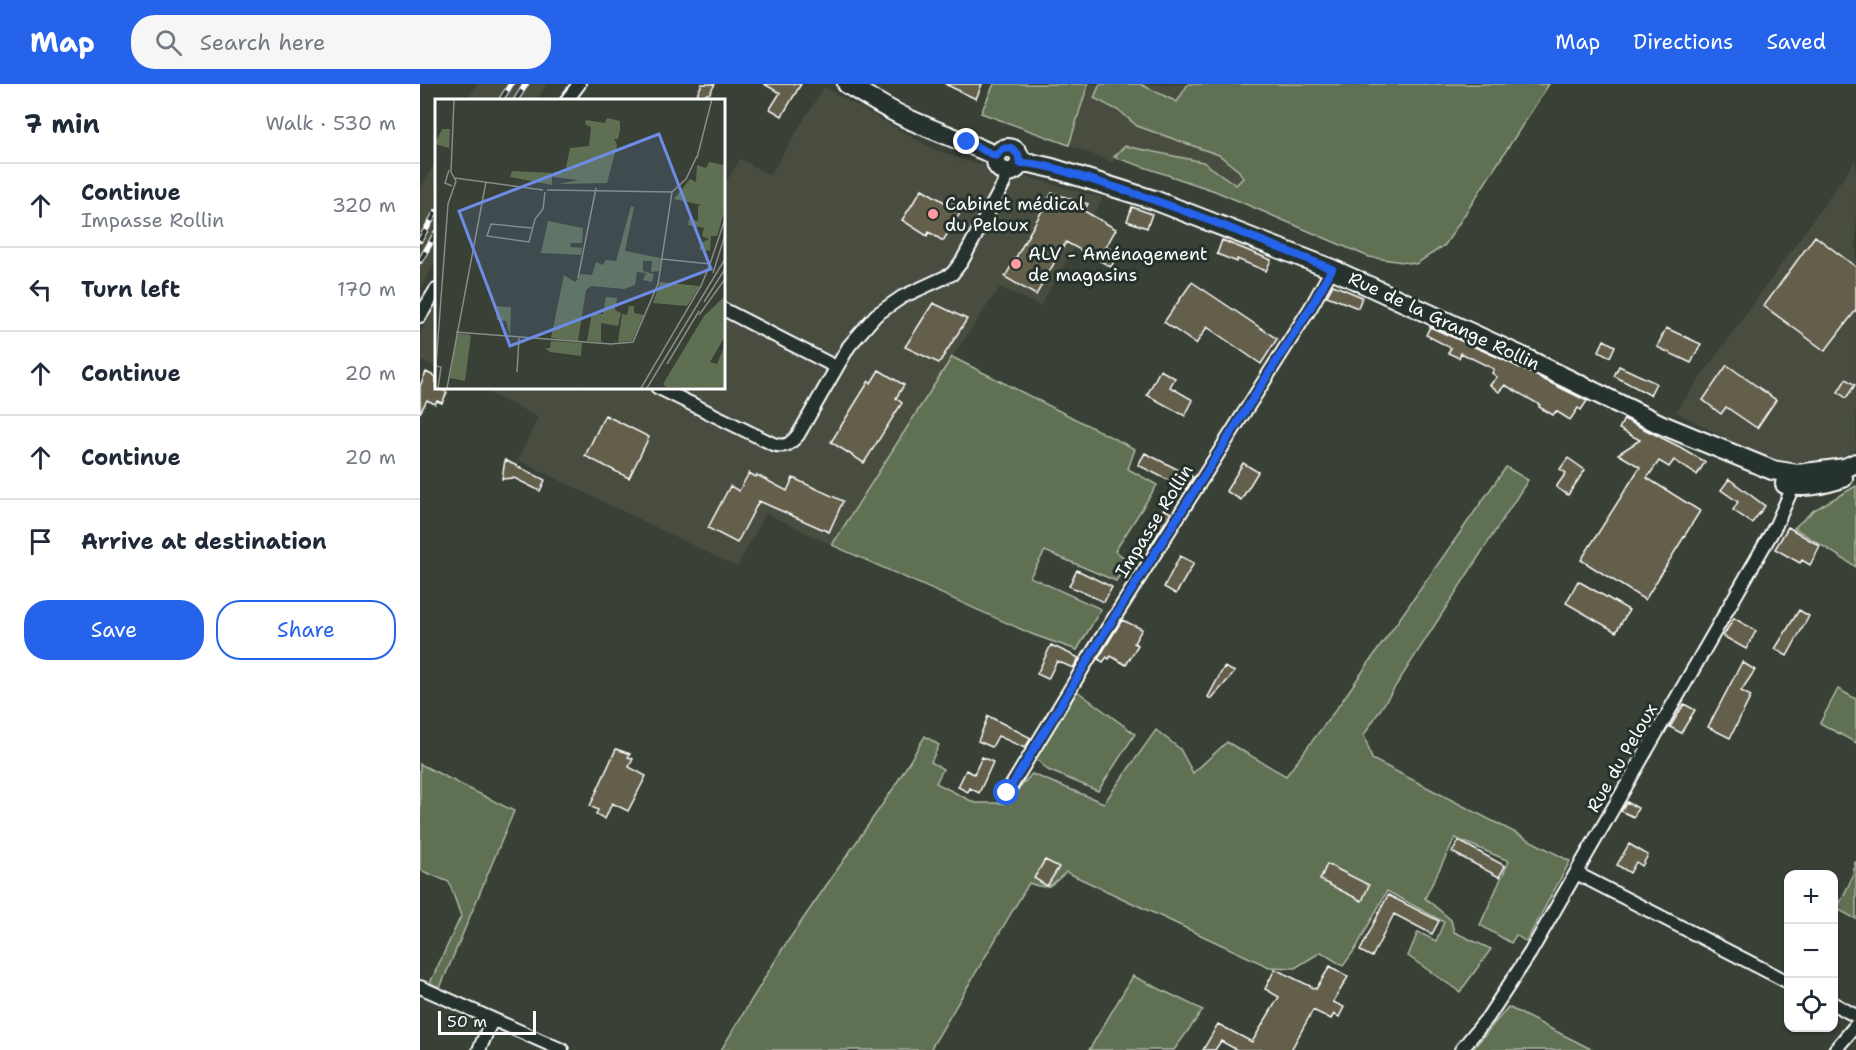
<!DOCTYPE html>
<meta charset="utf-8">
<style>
:root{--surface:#fff;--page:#f6f6f7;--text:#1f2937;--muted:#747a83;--line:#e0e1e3;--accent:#2563eb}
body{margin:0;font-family:"Shantell Sans",sans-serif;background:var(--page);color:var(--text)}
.controls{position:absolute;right:18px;bottom:18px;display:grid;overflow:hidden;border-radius:12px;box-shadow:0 2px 4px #0004}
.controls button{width:54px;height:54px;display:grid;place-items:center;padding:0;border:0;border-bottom:2px solid var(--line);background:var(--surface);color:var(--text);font:30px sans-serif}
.scale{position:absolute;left:18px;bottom:15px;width:98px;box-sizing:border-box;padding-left:6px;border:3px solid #fff;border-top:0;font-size:16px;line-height:21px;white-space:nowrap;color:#fff;-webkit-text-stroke:4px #26332d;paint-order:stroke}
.stop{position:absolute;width:18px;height:18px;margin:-14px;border:4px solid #2563eb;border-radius:50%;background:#fff}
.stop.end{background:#2563eb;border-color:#fff;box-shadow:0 2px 6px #0008}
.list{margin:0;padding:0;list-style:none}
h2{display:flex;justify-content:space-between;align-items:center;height:78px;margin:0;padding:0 24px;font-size:26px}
h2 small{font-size:20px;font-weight:400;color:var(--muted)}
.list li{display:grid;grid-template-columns:39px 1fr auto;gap:18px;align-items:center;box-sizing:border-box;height:84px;padding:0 24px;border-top:2px solid var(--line)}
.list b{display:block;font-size:22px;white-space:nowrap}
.list p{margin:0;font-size:20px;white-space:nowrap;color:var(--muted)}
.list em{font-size:20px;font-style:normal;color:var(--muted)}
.actions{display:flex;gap:12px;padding:18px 24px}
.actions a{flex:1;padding:14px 0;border:2px solid var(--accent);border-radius:24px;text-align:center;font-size:21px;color:var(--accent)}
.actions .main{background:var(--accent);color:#fff}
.icon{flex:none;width:33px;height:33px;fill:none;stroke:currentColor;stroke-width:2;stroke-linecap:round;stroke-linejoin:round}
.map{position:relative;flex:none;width:1436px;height:966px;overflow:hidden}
header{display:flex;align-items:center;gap:36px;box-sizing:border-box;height:84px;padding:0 30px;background:var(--accent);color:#fff}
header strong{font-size:28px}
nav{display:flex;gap:33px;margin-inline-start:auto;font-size:21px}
.search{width:420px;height:54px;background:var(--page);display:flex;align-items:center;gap:15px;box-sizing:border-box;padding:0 21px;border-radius:24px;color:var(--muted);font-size:22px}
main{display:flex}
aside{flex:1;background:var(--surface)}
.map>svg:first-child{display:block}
</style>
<header>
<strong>Map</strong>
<div class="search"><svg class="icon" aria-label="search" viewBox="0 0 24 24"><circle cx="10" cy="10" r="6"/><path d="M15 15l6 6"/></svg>Search here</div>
<nav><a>Map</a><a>Directions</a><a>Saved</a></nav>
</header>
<main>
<aside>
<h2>7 min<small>Walk · 530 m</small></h2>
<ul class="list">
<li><svg class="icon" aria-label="ahead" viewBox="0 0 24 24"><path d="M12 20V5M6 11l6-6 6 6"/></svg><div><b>Continue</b><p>Impasse Rollin</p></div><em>320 m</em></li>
<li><svg class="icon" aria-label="left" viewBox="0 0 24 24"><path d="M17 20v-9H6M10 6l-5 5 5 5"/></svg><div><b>Turn left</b></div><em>170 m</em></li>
<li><svg class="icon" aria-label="ahead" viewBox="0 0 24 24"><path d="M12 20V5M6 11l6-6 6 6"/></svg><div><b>Continue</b></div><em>20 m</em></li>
<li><svg class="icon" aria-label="ahead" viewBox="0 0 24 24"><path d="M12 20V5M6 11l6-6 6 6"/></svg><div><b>Continue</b></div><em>20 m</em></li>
<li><svg class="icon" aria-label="arrive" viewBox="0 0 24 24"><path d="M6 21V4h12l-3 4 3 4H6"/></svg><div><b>Arrive at destination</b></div></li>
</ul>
<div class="actions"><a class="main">Save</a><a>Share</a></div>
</aside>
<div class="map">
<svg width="1436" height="966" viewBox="0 0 1436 966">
<rect width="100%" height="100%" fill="#394036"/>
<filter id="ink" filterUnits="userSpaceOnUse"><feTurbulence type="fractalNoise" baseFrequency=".0167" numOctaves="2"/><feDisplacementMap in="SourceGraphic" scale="12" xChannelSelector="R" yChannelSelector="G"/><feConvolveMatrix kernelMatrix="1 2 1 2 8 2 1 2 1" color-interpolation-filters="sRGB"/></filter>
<g filter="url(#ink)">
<path fill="#4a4d41" d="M57,0h70l-11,16h-68z
M668,0h12l-6,14 27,14 16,14 82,29 20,16 4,7 -7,7 -33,-23 -89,-6v7l-45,-18z
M720,0h48l-11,18z
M404,3l107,61 30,11 142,39 -63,108 -40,-19 -48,70 -120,188 -66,-32 -29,54 -219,-107 20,-43 -62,-30h247v-200l17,-28 30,16z
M16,76v101l-16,28v-99z
M1436,76v289l-22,11 -32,6 -31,-4 -95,-50z
M16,223v61l-16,-8v-27z"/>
<path fill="#5f7052" stroke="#afb8a8" stroke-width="1.5" d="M574,0h94l-19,61 -88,-32z
M680,0h40l37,18 11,-18h361l-104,161 -29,19 -47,-7 -154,-66 -101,-34 11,-11 78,16 33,23 7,-7 -4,-7 -20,-16 -82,-29 -16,-14 -27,-14z
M532,273l183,92 -7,20 29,16 -42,66 14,10 -13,20 -71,-30 -15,26 71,32 -24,41 -43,-15 -202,-90z
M1086,383l22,13 -164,255 8,24 198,102 -44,81 -10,-7 -5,8 -31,-18 29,-64 -54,-23 -30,60 26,22 3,12 37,17 -31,43 -52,-36 10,-24 18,9 8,-19 -57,-31 -31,57 -13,18 -22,-14 -26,16 -26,-1 -203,-95c-15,14 -17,19 -37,11l-99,167h-209l62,-102 110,-159 32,-53 14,9 -8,17 12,7 -7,14 39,20h30l27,-29 72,29 52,-73 24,19 13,24 34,-31 59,34 51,-68z
M1436,402v81l-62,-39 20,-18z
M1418,605l18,10v44l-36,-20z
M657,607l58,43 -37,57 -50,-21 -14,-13z
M0,680l94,47 -74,177 -10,-5 31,-67 -12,-34 -29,-12z
M1436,778v57l-19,-10 16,-33 1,-13z
M713,892l70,34 -29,40h-85z
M1088,923l85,43h-121z"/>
<path fill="#645e4c" stroke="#fff" stroke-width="1.5" d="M282,0h13l-5,9 -15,6z
M344,0h37l-19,32 -12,-7 10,-16z
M525,0h37l-6,15z
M502,105l24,14 3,-4 14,9 -20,33 -14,-9 -2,4 -25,-16z
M632,109l36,11 -4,7 32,18 -10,18 12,7 -7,13 -45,-25 -30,53 -31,-18z
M712,123l20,7 -5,14 -20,-7z
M1395,152l41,31v43l-31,41 -61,-45z
M802,156l49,20 -5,11 -29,-12v3l-20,-8z
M772,198l85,57 -16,25 -54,-37 -11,17 -32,-22z
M913,201l29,12 -4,11 -31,-12z
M513,219l34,16 -28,44 -34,-16z
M1010,243l76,34 81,40 -6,9 -3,-2 -8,12 -14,-9 -3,4 -14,-8 1,-2 -35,-20 -6,7 -9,-7 7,-8 -5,-4 2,-4 -33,-16 -2,5 -11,-5 3,-5 -25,-13z
M1246,244l35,16 -10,19 -34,-16z
M1184,256l11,6 -5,11 -11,-6z
M1307,281l49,35 -19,28 -31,-21 -5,7 -18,-14z
M1199,282l37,17 -6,12 -36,-19z
M459,286l25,15 -8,13 6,5 -38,60 -33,-21 38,-61 2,2z
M740,286l15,8 -5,9 23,13 -8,16 -38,-21z
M6,288l10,5v10l11,5 -5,11 -5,-2 -2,3 -8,-4 -7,13v-27z
M1426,295l9,6 -9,13 -8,-6z
M185,331l44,22 -20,41 -44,-22z
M1204,335l56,28 25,15 -8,13 -23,-15 -5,7 -10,-6 -12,17 53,33 -55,89 -64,-40 59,-93 -22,-13 22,-14 -21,-11z
M725,369l48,24 -7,12 -48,-24z
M1148,374l17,12 -17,25 -12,-8 10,-14 -6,-4z
M85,376l40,20 -5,11 -26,-13 -12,1z
M823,379l15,9 -17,28 -15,-9z
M329,389l7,4 1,-2 30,16 6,-13 50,23 -14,31 -70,-31 -22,42 -29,-15 22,-42 9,5z
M1309,395l36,27 -13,17 -19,-13 5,-8 -17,-12z
M744,425l7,4 -22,35 -7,-4z
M1368,443l32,19 -10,19 -8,-5 -2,3 -25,-14z
M760,472l14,7 -18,31 -12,-7z
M657,486l35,17 -8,15 -35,-16z
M1158,497l51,29 -13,22 -50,-29z
M1379,526l10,6 -22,40 -12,-7z
M1314,534l22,13 -10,18 -23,-13z
M702,536l20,9 -8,14 4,2 -12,20 -15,-9 -2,3 -2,-2 -4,5 -5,-3z
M631,561l28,13 -6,10 -16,-7 -9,18 -11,-5z
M1322,578l13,8 -14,21 10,5 -21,42 -22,-11z
M804,583l11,5 -24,27 -3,-2z
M1264,620l11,6 -14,23 -11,-6z
M568,632l43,22 -6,10 -27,-12 -6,11 -14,-6z
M196,665l14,5 -2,3 5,2 -4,8 17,9 -18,35 -16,-8 -7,16 -9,-5 2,-4 -8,-4z
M562,673l11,5 -14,31 -9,-5 -2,4 -10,-5 8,-17 8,4z
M1207,718l11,6 -4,9 -13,-6z
M1039,757l46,25 -6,11 -47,-25z
M1209,760l19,11 -6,11 -6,-4 -6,11 -13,-8z
M625,776l14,7 -12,19 -13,-8z
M907,780l42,21 -7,16 -42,-21z
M968,811l51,26 -7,13 -38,-20 -22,43 -12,-6z
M910,882l18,11 -15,25 11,5 -5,10 -5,-3 -3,5 -18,-9 -22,40h-54l-16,-9 -6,9h-12l15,-26 34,18 27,-45 -14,-8 10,-20 41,20z"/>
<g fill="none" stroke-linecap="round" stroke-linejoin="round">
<defs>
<path id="minor" d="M147,16l12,-16
M303,225l113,58
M0,232l16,-26
M237,303l116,57c13,4 17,0 25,-9l51,-89 27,-31 26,-18 50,-23 10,-13 42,-78 2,-11
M587,709l93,-153 211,-333 21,-38
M1156,789l212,109
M0,903l142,63
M1414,920l22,12
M59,966l13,-30
M1041,966l27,-33 42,-64 246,-428 20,-45
M1415,966l21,-25"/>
<path id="secondary" d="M427,0c21,13 42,27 66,37 27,12 56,22 83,35
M576 76a12 12 0 1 1 24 0a12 12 0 1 1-24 0Z
M600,79h10l22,5 102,32 178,69 191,88 137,67 112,46 25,4 48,-6 11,-5
M1365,400c20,5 39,0 58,-6"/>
</defs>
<use href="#minor" stroke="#fff" stroke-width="16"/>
<use href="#secondary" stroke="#fff" stroke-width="22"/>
<use href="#minor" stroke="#26332d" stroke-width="12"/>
<use href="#secondary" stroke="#26332d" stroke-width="18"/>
<defs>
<path id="rail" d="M81,16l10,-16
M96,16l10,-16
M0,156l16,-28
M0,177l16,-28"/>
</defs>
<use href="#rail" stroke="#fff" stroke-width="6"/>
<use href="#rail" stroke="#26332d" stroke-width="4" stroke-dasharray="11" stroke-linecap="butt"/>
</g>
</g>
<g fill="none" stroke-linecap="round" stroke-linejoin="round" filter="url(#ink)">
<path stroke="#2563eb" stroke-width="8" d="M547,58l29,14 6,-7 9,-1 7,6 2,9c25,0 51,11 75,18 81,24 159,57 237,88l-21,38 -211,333 -93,153"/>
</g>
<g fill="#ff9aa2" stroke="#26332d" stroke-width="2">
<circle cx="513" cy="130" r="6"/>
<circle cx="596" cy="180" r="6"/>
</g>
<g text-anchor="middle" stroke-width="6" stroke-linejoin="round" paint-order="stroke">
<g font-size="18" fill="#fff" stroke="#26332d" text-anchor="start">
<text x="525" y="126">Cabinet médical<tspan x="525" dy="21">du Peloux</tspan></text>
<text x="608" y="176">ALV - Aménagement<tspan x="608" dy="21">de magasins</tspan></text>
</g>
<g font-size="18" fill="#fff" stroke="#26332d">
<text transform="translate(1024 237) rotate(25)" y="6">Rue de la Grange Rollin</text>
<text transform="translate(734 437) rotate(-58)" y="6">Impasse Rollin</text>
<text transform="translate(1202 674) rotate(-60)" y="6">Rue du Peloux</text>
</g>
</g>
<g transform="translate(15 15)">
<rect width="290" height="290" fill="#394036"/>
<path d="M172,19l13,3v9l-2,9h-4l3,6 -10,38 -48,1 19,-4 -25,-3 1,-5 11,1 5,-25 19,-2 2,-19 -6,-3 1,-4 19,3zM7,30h8l-1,19 -14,-4zM274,63l15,3v48l-7,23h-6l-1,15 -10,-1v-7l9,-4 -7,-3 2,-8 -16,-3 1,-6 9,2v-15l4,-1 -28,-6 16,-20 6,3 1,-17 9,3zM77,72l40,2v12l-42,-8zM196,107l3,1 -9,44 36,7 -2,13 -8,1 1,-11h-9v10l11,3 -2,8 -9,-2 3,-7 -9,-1 -2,13 -11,4 -33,-3 -5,4 -8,51 -27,-3 13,-63 11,7 6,-8 11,1 4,-13 7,3 3,-5 10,1zM113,122l35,7 -1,15h-11l-1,4 12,1 -1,7 -40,-2zM225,183l40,4 -13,20 -34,-3zM171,198l11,1 -2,12 6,3 -3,13 -17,-3v19l-14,-1 5,-28 11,1zM289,198v41l-14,24 7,2 7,-17v41l-58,-1 -3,-3 41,-68zM60,207l16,1 -1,29 -4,-15 -9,-1zM194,207h5v7l10,2 -12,26 -14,1 4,-28 5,1zM22,234l14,2 -6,46 -15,-3zM116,242l31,2 -1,13 -31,-4 -5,-4h5z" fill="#5f7052"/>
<path fill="none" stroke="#888c86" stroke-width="1.5" d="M262,59l15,-59M14,71l-4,13 7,3M20,79l88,12M112,91l125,2 14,-13 11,-23M97,129l-41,-4 -4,12 42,6 6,-23 8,-10 2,-17M227,160l48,5 15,-45M278,174l12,-38M143,179l18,-90M269,203l21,-33M264,216l26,-36M21,233l155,12 22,-2 25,-58 14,-92M232,265l32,-53M1,267l5,1 -3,21M82,273l2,-34M0,280l13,-175 8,-23 -5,-9 3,-73M12,289l39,-206M206,289l60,-102 9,-22M212,289l78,-129"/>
<path fill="#6c8ce6" fill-opacity="0.15" stroke="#6c8ce6" stroke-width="3" d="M224,35l52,135 -201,77 -51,-135z"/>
<rect width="290" height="290" fill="none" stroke="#fff" stroke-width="3"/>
</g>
</svg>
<div class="controls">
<button>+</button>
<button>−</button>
<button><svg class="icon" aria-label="locate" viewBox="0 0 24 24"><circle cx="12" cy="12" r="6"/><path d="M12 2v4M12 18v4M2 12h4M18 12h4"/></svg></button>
</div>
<div class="scale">50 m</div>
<div class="stop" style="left:587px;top:709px"></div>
<div class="stop end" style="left:547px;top:58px"></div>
</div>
</main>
